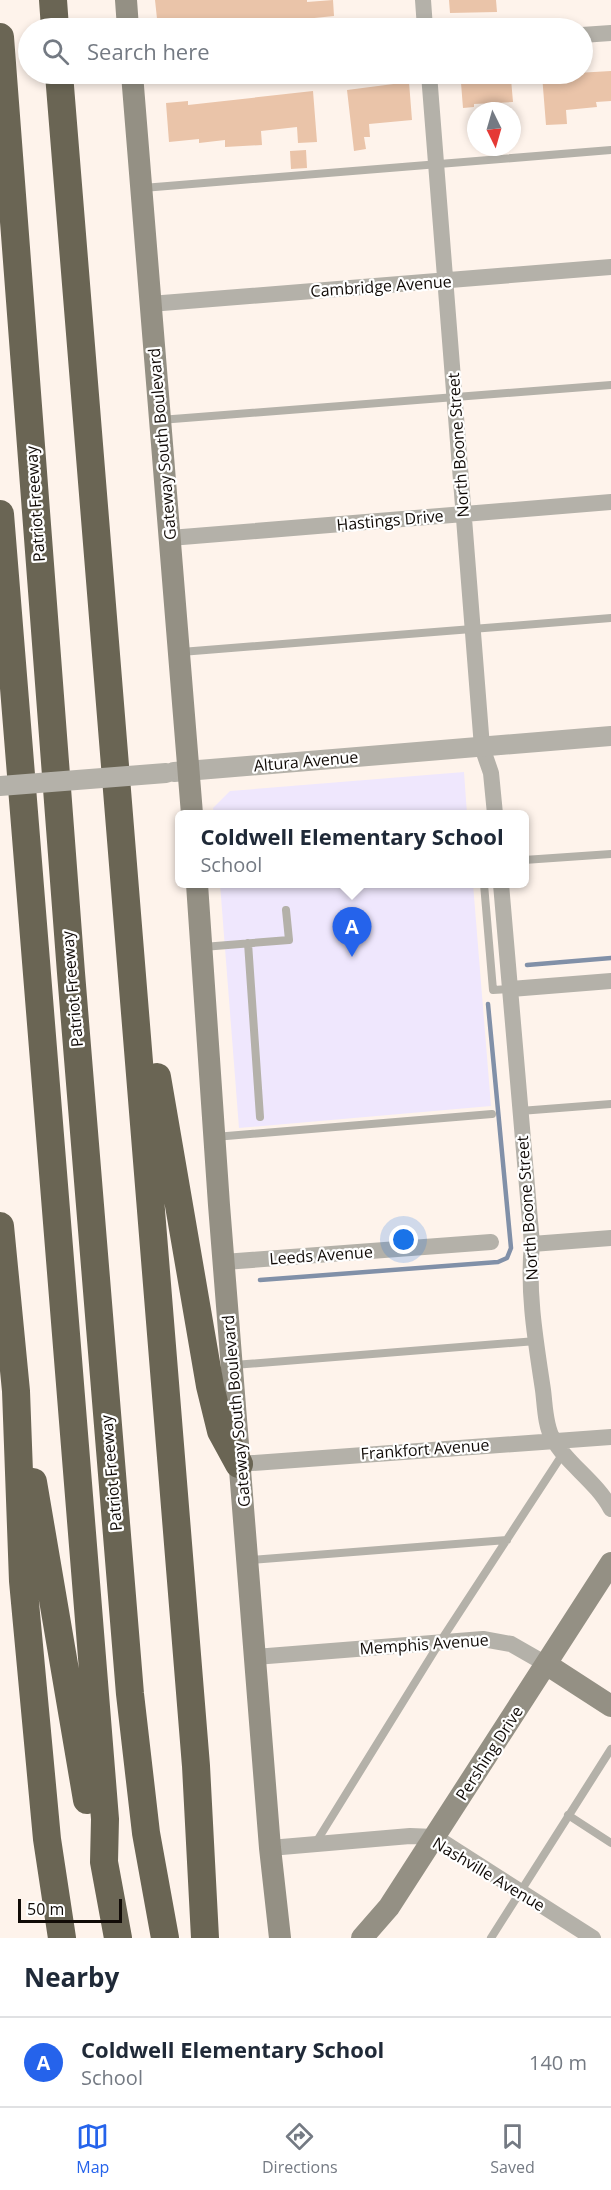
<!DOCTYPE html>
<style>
:root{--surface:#fff;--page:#f2f2f3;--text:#1f2937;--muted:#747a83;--line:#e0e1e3;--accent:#2563eb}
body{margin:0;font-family:"Open Sans",sans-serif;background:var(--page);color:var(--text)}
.compass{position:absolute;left:467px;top:102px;width:54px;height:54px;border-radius:50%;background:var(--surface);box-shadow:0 3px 9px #0003;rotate:175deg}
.scale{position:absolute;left:18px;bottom:15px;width:104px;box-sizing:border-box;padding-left:6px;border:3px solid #110b07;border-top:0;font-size:16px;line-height:21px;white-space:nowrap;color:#110b07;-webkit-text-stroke:4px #fff;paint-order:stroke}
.you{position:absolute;left:404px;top:1240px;width:21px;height:21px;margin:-15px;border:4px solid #fff;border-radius:50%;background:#1a73e8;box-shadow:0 0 0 9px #1a73e833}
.badge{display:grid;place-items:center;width:39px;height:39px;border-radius:50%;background:var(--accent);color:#fff;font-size:20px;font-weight:700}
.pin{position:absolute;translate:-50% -50px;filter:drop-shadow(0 2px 3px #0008)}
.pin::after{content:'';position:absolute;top:32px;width:21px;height:18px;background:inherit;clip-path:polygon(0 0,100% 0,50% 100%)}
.popup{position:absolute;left:175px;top:810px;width:354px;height:78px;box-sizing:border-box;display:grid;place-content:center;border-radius:9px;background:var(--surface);filter:drop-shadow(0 2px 4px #0005);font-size:20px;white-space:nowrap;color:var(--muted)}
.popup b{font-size:22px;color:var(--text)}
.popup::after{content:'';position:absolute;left:50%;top:100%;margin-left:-12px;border:12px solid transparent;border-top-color:var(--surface)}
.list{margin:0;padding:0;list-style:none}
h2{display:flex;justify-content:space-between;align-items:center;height:78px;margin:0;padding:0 24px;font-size:26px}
h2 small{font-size:20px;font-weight:400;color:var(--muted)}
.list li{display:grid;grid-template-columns:39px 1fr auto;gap:18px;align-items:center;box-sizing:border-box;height:90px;padding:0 24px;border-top:2px solid var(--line)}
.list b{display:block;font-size:22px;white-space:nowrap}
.list p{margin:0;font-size:20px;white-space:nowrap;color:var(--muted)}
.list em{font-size:20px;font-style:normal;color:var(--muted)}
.icon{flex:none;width:33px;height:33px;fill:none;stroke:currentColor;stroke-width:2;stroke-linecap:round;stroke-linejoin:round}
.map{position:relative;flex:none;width:611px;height:1938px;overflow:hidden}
.search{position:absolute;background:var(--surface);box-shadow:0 3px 9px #0003;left:18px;right:18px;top:18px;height:66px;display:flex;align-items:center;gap:15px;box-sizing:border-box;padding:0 21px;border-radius:33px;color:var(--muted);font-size:22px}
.sheet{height:168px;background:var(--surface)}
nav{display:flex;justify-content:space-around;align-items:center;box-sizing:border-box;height:84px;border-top:2px solid var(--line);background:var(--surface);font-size:16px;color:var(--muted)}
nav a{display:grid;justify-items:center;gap:3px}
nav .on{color:var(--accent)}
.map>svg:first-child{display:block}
</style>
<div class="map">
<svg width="611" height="1938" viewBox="0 0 611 1938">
<rect width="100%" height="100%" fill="#fef3eb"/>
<path fill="#efe7fd" d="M464,772l3,42h-253l-1,-6 17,-17z
M220,884h253l18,222 -252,22z"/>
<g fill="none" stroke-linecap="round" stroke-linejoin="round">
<path stroke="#8190a8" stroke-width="4.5" d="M527,965l84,-7
M260,1280l238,-18 9,-4 4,-10 -23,-244"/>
</g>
<path fill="#eac4a9" d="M155,0h152v2l26,-2 1,16 -59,6 -6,4 -20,1v-4l-40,3v2h-51z
M449,0h47l1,12 -47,1z
M611,71v30l-15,1 1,5 -31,3 1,14 -21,1 -4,-50z
M511,79l2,23 -39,2v3l-11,1 -2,-25z
M409,82l3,38 -43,4 1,13h-6l2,12 -12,2 -7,-61z
M313,91l4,51 -19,1 -1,-16 -36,4 1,14 -37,2v-7l-26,3v-4l-30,3 -3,-39 22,-2v4z
M306,150l1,18 -16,1 -1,-18z"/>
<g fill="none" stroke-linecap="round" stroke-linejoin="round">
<path stroke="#b4b1a9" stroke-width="8" d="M143,188l468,-38
M160,420l451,-35
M181,652l430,-34
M524,860l87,-6
M484,884l9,106 18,-1
M248,943l12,174
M203,947l86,-7 -3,-30
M520,1111l91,-7
M215,1137l277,-23
M234,1365l302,-24
M250,1560l257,-20
M568,1815l43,28
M315,1844l125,-202 124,-190
M491,1938l120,-189"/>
<path stroke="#b4b1a9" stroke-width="16" d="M423,0l2,28
M582,35l29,-2
M429,74l53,673 9,26 4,41
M150,304l461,-37
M170,538l441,-36
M501,884l31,360c-5,48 4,99 11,146 2,15 2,36 10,49 13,24 44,43 58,70
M511,989l100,-8
M532,1244l79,-6
M224,1262l267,-20
M239,1464l372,-27
M255,1657l228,-18 28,5 35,20
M270,1848l140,-12 25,1 158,101"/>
<path stroke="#b4b1a9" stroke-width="20" d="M174,772l437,-36"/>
<path stroke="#949084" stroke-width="22" d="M126,0l2,28
M132,74l60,740
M197,884l22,321 51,643 10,90
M546,1664l65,42
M362,1938l27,-31 222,-344"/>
<path stroke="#6a6554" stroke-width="28" d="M53,0l2,28
M0,37l71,936 59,721 16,139 19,105
M59,74l137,1692 9,172
M0,514l105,1305 -1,43 14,76
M157,1077l53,309 11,45 18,33
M0,1226l16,165 7,190 24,258 15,99
M33,1482l54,318"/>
<path stroke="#b4b1a9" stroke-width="20" d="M0,786l166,-13"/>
</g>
<g text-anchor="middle" stroke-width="4.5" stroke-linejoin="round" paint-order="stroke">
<g font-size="16" fill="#110b07" stroke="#fff">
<text transform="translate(381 286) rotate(-4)" y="6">Cambridge Avenue</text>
<text transform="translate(162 444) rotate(-95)" y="6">Gateway South Boulevard</text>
<text transform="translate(458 445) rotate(-94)" y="6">North Boone Street</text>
<text transform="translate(35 504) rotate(-94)" y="6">Patriot Freeway</text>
<text transform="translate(390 520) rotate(-5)" y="6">Hastings Drive</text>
<text transform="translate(306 761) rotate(-5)" y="6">Altura Avenue</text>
<text transform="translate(72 989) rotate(-95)" y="6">Patriot Freeway</text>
<text transform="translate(527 1208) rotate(-94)" y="6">North Boone Street</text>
<text transform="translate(321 1255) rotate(-4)" y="6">Leeds Avenue</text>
<text transform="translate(236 1411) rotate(-95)" y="6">Gateway South Boulevard</text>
<text transform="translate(425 1449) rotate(-4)" y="6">Frankfort Avenue</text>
<text transform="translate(111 1473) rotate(-95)" y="6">Patriot Freeway</text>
<text transform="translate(424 1644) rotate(-4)" y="6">Memphis Avenue</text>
<text transform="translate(489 1753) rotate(-57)" y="6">Pershing Drive</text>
<text transform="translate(489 1874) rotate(31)" y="6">Nashville Avenue</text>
</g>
</g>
</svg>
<svg class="compass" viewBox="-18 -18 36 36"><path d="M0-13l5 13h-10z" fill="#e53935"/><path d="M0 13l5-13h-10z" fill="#747a83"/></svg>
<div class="scale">50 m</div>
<div class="you"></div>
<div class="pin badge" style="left:352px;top:957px">A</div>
<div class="popup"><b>Coldwell Elementary School</b>School</div>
<div class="search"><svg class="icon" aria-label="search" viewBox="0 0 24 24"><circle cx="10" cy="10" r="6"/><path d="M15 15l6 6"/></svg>Search here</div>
</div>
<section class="sheet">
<h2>Nearby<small></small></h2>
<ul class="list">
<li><span class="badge">A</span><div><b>Coldwell Elementary School</b><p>School</p></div><em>140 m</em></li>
</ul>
</section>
<nav>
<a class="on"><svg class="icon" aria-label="map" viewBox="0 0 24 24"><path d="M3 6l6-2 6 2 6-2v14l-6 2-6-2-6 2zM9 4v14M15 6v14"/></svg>Map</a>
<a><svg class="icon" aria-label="directions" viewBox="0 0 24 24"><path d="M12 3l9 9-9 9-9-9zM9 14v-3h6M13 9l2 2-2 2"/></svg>Directions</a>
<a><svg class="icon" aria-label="saved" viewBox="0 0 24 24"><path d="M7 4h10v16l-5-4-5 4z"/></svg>Saved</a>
</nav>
